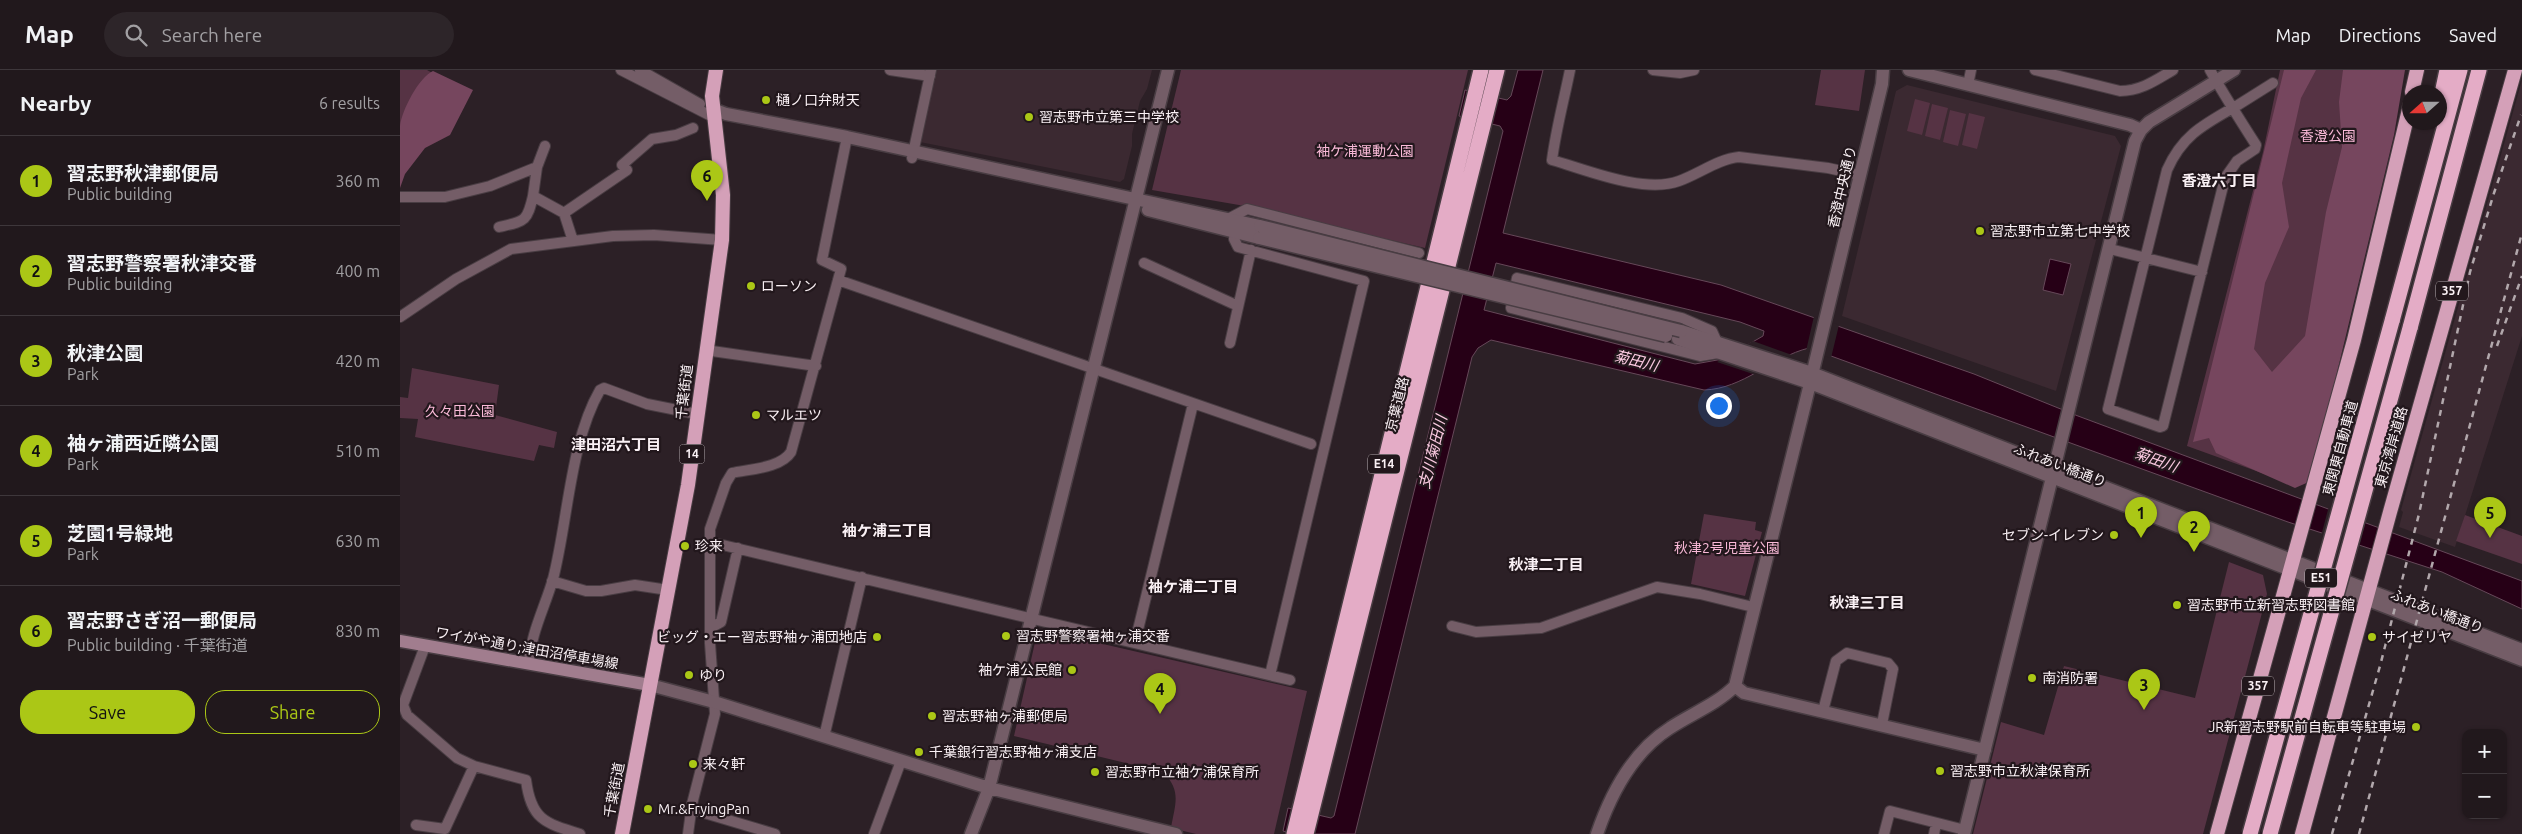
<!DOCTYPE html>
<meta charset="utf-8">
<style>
:root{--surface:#21181c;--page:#2d2529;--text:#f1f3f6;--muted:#a2a0a3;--line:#3e373b;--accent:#abc716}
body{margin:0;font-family:Ubuntu,"Noto Sans JP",sans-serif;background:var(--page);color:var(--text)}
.controls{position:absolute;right:15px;bottom:15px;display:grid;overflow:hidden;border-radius:10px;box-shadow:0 1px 4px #0004}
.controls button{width:45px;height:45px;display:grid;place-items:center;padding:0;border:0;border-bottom:1px solid var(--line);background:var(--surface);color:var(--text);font:25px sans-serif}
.compass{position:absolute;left:2002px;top:15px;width:45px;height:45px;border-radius:50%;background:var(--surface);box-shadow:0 1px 4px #0004;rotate:249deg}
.you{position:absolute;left:1318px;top:335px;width:18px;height:18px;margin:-12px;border:4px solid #fff;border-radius:50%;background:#1a73e8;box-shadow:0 0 0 8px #1a73e833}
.badge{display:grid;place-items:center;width:32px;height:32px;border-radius:50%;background:var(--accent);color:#111;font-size:16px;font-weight:700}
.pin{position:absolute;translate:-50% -41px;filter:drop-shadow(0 1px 2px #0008)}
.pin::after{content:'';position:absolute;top:26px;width:18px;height:15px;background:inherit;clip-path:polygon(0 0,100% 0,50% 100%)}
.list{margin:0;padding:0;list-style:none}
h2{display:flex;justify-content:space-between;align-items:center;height:65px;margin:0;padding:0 20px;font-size:21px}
h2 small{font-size:16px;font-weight:400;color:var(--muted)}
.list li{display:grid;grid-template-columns:32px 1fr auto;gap:15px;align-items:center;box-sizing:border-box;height:90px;padding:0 20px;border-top:1px solid var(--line)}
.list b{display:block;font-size:19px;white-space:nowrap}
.list p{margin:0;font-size:16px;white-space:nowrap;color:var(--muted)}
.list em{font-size:16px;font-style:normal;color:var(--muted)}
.actions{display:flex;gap:10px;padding:15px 20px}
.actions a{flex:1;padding:11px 0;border:1px solid var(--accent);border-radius:20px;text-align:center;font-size:18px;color:var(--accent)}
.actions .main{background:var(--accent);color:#111}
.icon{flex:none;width:28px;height:28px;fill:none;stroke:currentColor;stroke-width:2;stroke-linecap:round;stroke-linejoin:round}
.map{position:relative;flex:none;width:2122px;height:764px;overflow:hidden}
header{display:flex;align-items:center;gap:30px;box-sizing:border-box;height:70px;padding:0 25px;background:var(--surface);border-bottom:1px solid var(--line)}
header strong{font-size:24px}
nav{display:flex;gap:28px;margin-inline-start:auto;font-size:18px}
.search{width:350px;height:45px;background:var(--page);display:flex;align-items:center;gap:12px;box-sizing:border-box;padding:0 18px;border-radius:28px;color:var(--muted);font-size:19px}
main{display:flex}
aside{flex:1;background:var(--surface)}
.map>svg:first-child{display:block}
</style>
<header>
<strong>Map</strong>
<div class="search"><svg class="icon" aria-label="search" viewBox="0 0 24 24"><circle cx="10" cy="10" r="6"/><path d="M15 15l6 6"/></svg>Search here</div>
<nav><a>Map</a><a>Directions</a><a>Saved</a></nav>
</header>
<main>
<aside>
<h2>Nearby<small>6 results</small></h2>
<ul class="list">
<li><span class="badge">1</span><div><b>習志野秋津郵便局</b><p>Public building</p></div><em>360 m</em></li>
<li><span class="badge">2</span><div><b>習志野警察署秋津交番</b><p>Public building</p></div><em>400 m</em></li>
<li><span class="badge">3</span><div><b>秋津公園</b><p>Park</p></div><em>420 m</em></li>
<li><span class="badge">4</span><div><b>袖ヶ浦西近隣公園</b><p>Park</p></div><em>510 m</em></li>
<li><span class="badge">5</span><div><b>芝園1号緑地</b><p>Park</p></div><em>630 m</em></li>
<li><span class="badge">6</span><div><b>習志野さぎ沼一郵便局</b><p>Public building · 千葉街道</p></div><em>830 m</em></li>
</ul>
<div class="actions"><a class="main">Save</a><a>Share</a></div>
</aside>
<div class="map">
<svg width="2122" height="764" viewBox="0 0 2122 764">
<rect width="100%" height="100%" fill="#2c2026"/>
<path fill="#3b2931" d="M534,0h218l-5,19 -7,12 -8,33v12l-8,33 -4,3 -200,-40z
M2122,10v256l-67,211 -56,-20 4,-15 -2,-2z
M1507,15l208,51 6,10 -65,245 -214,-75 54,-225z"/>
<path fill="#563344" d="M0,0h27l34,19 -61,62z
M781,0h287l-43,178 -186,-43 -87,-15z
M1421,0h44l-6,41 -44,-6z
M1880,0h123l-108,415 -108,-39 76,-294z
M1515,29l15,4 -8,32 -15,-4z
M1532,34l16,4 -8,32 -15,-4z
M1550,40l16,4 -8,32 -15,-4z
M1569,43l16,4 -8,32 -15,-4z
M12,298l87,17 -4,30 62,17 -3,16 -15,-3 -5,16 -119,-24 3,-18 -18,-1v-21l8,1z
M1304,444l52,8 -1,8 7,2 -17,64 -54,-12z
M2065,445l57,21v28l-66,-23z
M1829,492l34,13 4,19 -64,240h-230l28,-112 43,13 20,-69 131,32z
M638,559l269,62 -33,143h-78l-25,-6c4,-24 11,-37 -8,-56l-149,-36z"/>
<path fill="#76465e" d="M1884,0h32l-15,28 -19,85 7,44 -24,56 -11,66 18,23 33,-36 21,-124 16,-65 -3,-45 4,-32h62l-11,65 -83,346 -16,7 -79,-35 -7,-15 -16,4z
M33,1l40,19 -23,45 -25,13 -20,26 -5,14c0,-20 0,-43 0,-62 2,-16 19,-49 33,-55z"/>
<path fill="#260016" stroke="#664859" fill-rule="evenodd" d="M1118,0h25l-40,163 218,52 253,89 104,42 444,165v28l-80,-37 -154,-50 -479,-174c-37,9 -66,41 -105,42l-213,-50 -13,8 -6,9 -117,477h-61l-11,-3 5,-23 43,10 3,-2 169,-685 -3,-5 -41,-10 6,-26 42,10 4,-4zM1096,193l244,59 24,9 -1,5 -40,23 -28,5 -211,-54z
M1650,189l21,5 -8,31 -20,-5z"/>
<path fill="#2c2026" d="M1414,246l25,9 -8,33 -25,-7z
M1353,271l39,14 -36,20 -39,-13z
M1929,436l37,15 -7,27 -38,-12z"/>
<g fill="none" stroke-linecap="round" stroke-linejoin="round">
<defs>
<path id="minor" d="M221,0l92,47
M240,0l60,34
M490,0l40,6
M1170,0c-6,30 -14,59 -18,90 35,10 92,34 127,21 20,-7 39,-22 60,-24l89,11 32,7
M1253,0l27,3 14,-3
M1635,0l85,21c21,0 36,-11 53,-21
M1810,0c14,25 30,50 46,75l-1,4 -18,12 -12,17 -62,248 -3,1 -52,-18 59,-239c16,-36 38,-46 71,-65l35,-22
M1568,15l3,-15
M145,76l-8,21 -4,29 31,17 9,28
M512,88l19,-88
M0,127h45l45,-11 47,-19
M164,143l63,-43 -5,-5 30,-26 24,-4 17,-7
M828,149l19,-10 172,44
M99,157c26,-6 28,-5 34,-31
M835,162l-1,7 4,8 126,34 -94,394
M1710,179l92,23
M744,193l94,43
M438,210l473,164
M0,247l56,-38 55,-30 102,-13 41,-1 68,5
M1317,272l-5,-11 -30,-13 -165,-40 -6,30 189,48 18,-3
M830,273l21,-93
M305,280l111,16
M310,472l580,138
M152,511l34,10h15l34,-6 33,5
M1052,556l24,6 65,-4 116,-41 43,7 53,13
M310,558l11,-6 17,-74
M735,572l58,-238
M25,576l-22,59 4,10 50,43 17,8 52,14c5,39 18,43 54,54
M129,594c1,-29 16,-57 24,-85 15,-58 17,-137 47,-189l4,-2 43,16 50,10
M1423,641l13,-50 11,-8 41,10 5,6 -11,55
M424,667l38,-160
M291,739l84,25
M16,755l29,4 29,-63
M288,764l4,-30 23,-90 -5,-71v-114l16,-46 6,-10c18,-4 49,-5 59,-21l50,-183 -19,-9 25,-123
M474,764l27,-73
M1484,764l6,-23 75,19
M1534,764l2,-10"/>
<path id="tertiary" d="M1509,0l221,55 11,5
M313,39l13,5 121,23 413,89
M748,140l111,28
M1281,261l131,42 710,277
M1278,269l132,44 712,277
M250,615l64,17 275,86 187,46
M1335,616l9,7 241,57
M571,764l18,-46 179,-718
M1197,764c14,-41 35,-82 73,-106 21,-14 47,-24 65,-42l71,-286 76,-316 1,-14
M1564,764l171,-693 6,-11 8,-8 85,-52"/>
<path id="secondary" d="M0,571l250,44"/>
<path id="trunk" d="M2012,22l5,-22
M222,764l66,-349 34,-245 1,-45 -11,-99 4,-26
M1817,764l137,-494 56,-235
M1902,764l88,-322 125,-442"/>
<path id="motorway" d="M2040,33l7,-33
M1992,251l68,-251
M2010,258l69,-258
M894,764l187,-764
M906,764l191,-764"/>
</defs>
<use href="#minor" stroke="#493d43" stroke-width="12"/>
<use href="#tertiary" stroke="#493d43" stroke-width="15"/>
<use href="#secondary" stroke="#493d43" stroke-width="15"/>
<use href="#trunk" stroke="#493d43" stroke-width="16"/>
<use href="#motorway" stroke="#493d43" stroke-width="18"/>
<use href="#minor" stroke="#745d67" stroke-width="10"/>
<use href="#tertiary" stroke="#745d67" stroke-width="12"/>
<use href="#secondary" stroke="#a17d8e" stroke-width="12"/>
<use href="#trunk" stroke="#d4a0b8" stroke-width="14"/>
<use href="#motorway" stroke="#e4acc6" stroke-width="15"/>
<path stroke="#b2a8ac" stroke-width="2.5" stroke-dasharray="6 6" stroke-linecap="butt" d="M2097,276l25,-70
M1932,764l48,-168 39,-152 51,-242 24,-79 27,-78
M1959,764l163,-601"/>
<defs>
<path id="tertiary-bridge" d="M860,156l421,105
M859,168l407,98"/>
<path id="motorway-bridge" d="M1850,764l142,-513
M1870,764l140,-506"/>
</defs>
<use href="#tertiary-bridge" stroke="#493d43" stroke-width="15" stroke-linecap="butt"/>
<use href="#motorway-bridge" stroke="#493d43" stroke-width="18" stroke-linecap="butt"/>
<use href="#tertiary-bridge" stroke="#745d67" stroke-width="12"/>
<use href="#motorway-bridge" stroke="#e4acc6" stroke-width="15"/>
</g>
<g fill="#abc716" stroke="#22171c" stroke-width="2">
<circle cx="366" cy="30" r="5"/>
<circle cx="629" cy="47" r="5"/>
<circle cx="1580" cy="161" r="5"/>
<circle cx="351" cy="216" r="5"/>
<circle cx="356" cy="345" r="5"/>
<circle cx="1714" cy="465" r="5"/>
<circle cx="285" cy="476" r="5"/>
<circle cx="1777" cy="535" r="5"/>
<circle cx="606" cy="566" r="5"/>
<circle cx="477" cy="567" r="5"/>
<circle cx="1972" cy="567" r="5"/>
<circle cx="672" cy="600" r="5"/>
<circle cx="289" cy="605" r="5"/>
<circle cx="1632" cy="608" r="5"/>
<circle cx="532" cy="646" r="5"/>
<circle cx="2016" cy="657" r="5"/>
<circle cx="519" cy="682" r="5"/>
<circle cx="293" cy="694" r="5"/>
<circle cx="1540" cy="701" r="5"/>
<circle cx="695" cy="702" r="5"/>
<circle cx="248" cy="739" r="5"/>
</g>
<g text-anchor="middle" stroke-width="4.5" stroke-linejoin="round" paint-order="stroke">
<g fill="#22171c" stroke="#b9b0b4" stroke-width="1">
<rect x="2036" y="211.5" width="32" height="19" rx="4"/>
<rect x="279.5" y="374.5" width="25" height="19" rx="4"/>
<rect x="968" y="384.5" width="32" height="19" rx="4"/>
<rect x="1905" y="498.5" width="32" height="19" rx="4"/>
<rect x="1842" y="606.5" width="32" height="19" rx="4"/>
</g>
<g font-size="12" font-weight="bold" fill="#faf1f5">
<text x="2052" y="225">357</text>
<text x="292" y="388">14</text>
<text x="984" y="398">E14</text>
<text x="1921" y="512">E51</text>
<text x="1858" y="620">357</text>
</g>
<g font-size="14" fill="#faf1f5" stroke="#22171c" text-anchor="start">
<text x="376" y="35">樋ノ口弁財天</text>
<text x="639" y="52">習志野市立第三中学校</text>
<text x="1590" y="166">習志野市立第七中学校</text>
<text x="361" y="221">ローソン</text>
<text x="366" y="350">マルエツ</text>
<text x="1704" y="470" text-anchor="end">セブン-イレブン</text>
<text x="295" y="481">珍来</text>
<text x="1787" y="540">習志野市立新習志野図書館</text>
<text x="616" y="571">習志野警察署袖ヶ浦交番</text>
<text x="467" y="572" text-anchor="end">ビッグ・エー習志野袖ヶ浦団地店</text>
<text x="1982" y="572">サイゼリヤ</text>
<text x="662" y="605" text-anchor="end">袖ケ浦公民館</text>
<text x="299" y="610">ゆり</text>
<text x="1642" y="613">南消防署</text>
<text x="542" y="651">習志野袖ヶ浦郵便局</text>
<text x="2006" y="662" text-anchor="end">JR新習志野駅前自転車等駐車場</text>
<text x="529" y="687">千葉銀行習志野袖ヶ浦支店</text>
<text x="303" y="699">来々軒</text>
<text x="1550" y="706">習志野市立秋津保育所</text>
<text x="705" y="707">習志野市立袖ケ浦保育所</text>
<text x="258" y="744">Mr.&amp;FryingPan</text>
</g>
<g font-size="14" fill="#f9b9d7" stroke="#22171c">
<text x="1928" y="71">香澄公園</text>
<text x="965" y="86">袖ケ浦運動公園</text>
<text x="60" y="346">久々田公園</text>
<text x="1327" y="483">秋津2号児童公園</text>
</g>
<g font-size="14" fill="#faf1f5" stroke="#22171c">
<text transform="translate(1442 117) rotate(-77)" y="5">香澄中央通り</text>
<text transform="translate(284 322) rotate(-83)" y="5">千葉街道</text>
<text transform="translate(997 334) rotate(-76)" y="5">京葉道路</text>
<text transform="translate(1991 377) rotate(-74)" y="5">東京湾岸道路</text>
<text transform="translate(1940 378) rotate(-75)" y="5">東関東自動車道</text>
<text transform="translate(1660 395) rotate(21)" y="5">ふれあい橋通り</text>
<text transform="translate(2037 541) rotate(21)" y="5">ふれあい橋通り</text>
<text transform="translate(127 578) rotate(10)" y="5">ワイがや通り;津田沼停車場線</text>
<text transform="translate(214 720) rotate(-79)" y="5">千葉街道</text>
</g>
<g font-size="15" font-weight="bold" fill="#faf1f5" stroke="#22171c">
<text x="1819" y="116">香澄六丁目</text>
<text x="216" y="380">津田沼六丁目</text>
<text x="487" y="466">袖ケ浦三丁目</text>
<text x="1146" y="500">秋津二丁目</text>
<text x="793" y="522">袖ケ浦二丁目</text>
<text x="1467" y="538">秋津三丁目</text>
</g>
<g font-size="15" font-style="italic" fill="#fbcae1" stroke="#22171c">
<text transform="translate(1236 291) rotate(14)" y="5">菊田川</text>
<text transform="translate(1033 382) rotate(-76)" y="5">支川菊田川</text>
<text transform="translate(1756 390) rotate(20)" y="5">菊田川</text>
</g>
</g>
</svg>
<div class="controls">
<button>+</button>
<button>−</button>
</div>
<svg class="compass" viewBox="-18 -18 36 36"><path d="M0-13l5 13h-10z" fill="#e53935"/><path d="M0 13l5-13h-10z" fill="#a2a0a3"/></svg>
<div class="you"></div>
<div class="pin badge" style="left:1741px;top:468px">1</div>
<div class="pin badge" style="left:1794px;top:482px">2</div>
<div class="pin badge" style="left:1744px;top:640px">3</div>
<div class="pin badge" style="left:760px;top:644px">4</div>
<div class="pin badge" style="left:2090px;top:468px">5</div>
<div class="pin badge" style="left:307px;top:131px">6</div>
</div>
</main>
